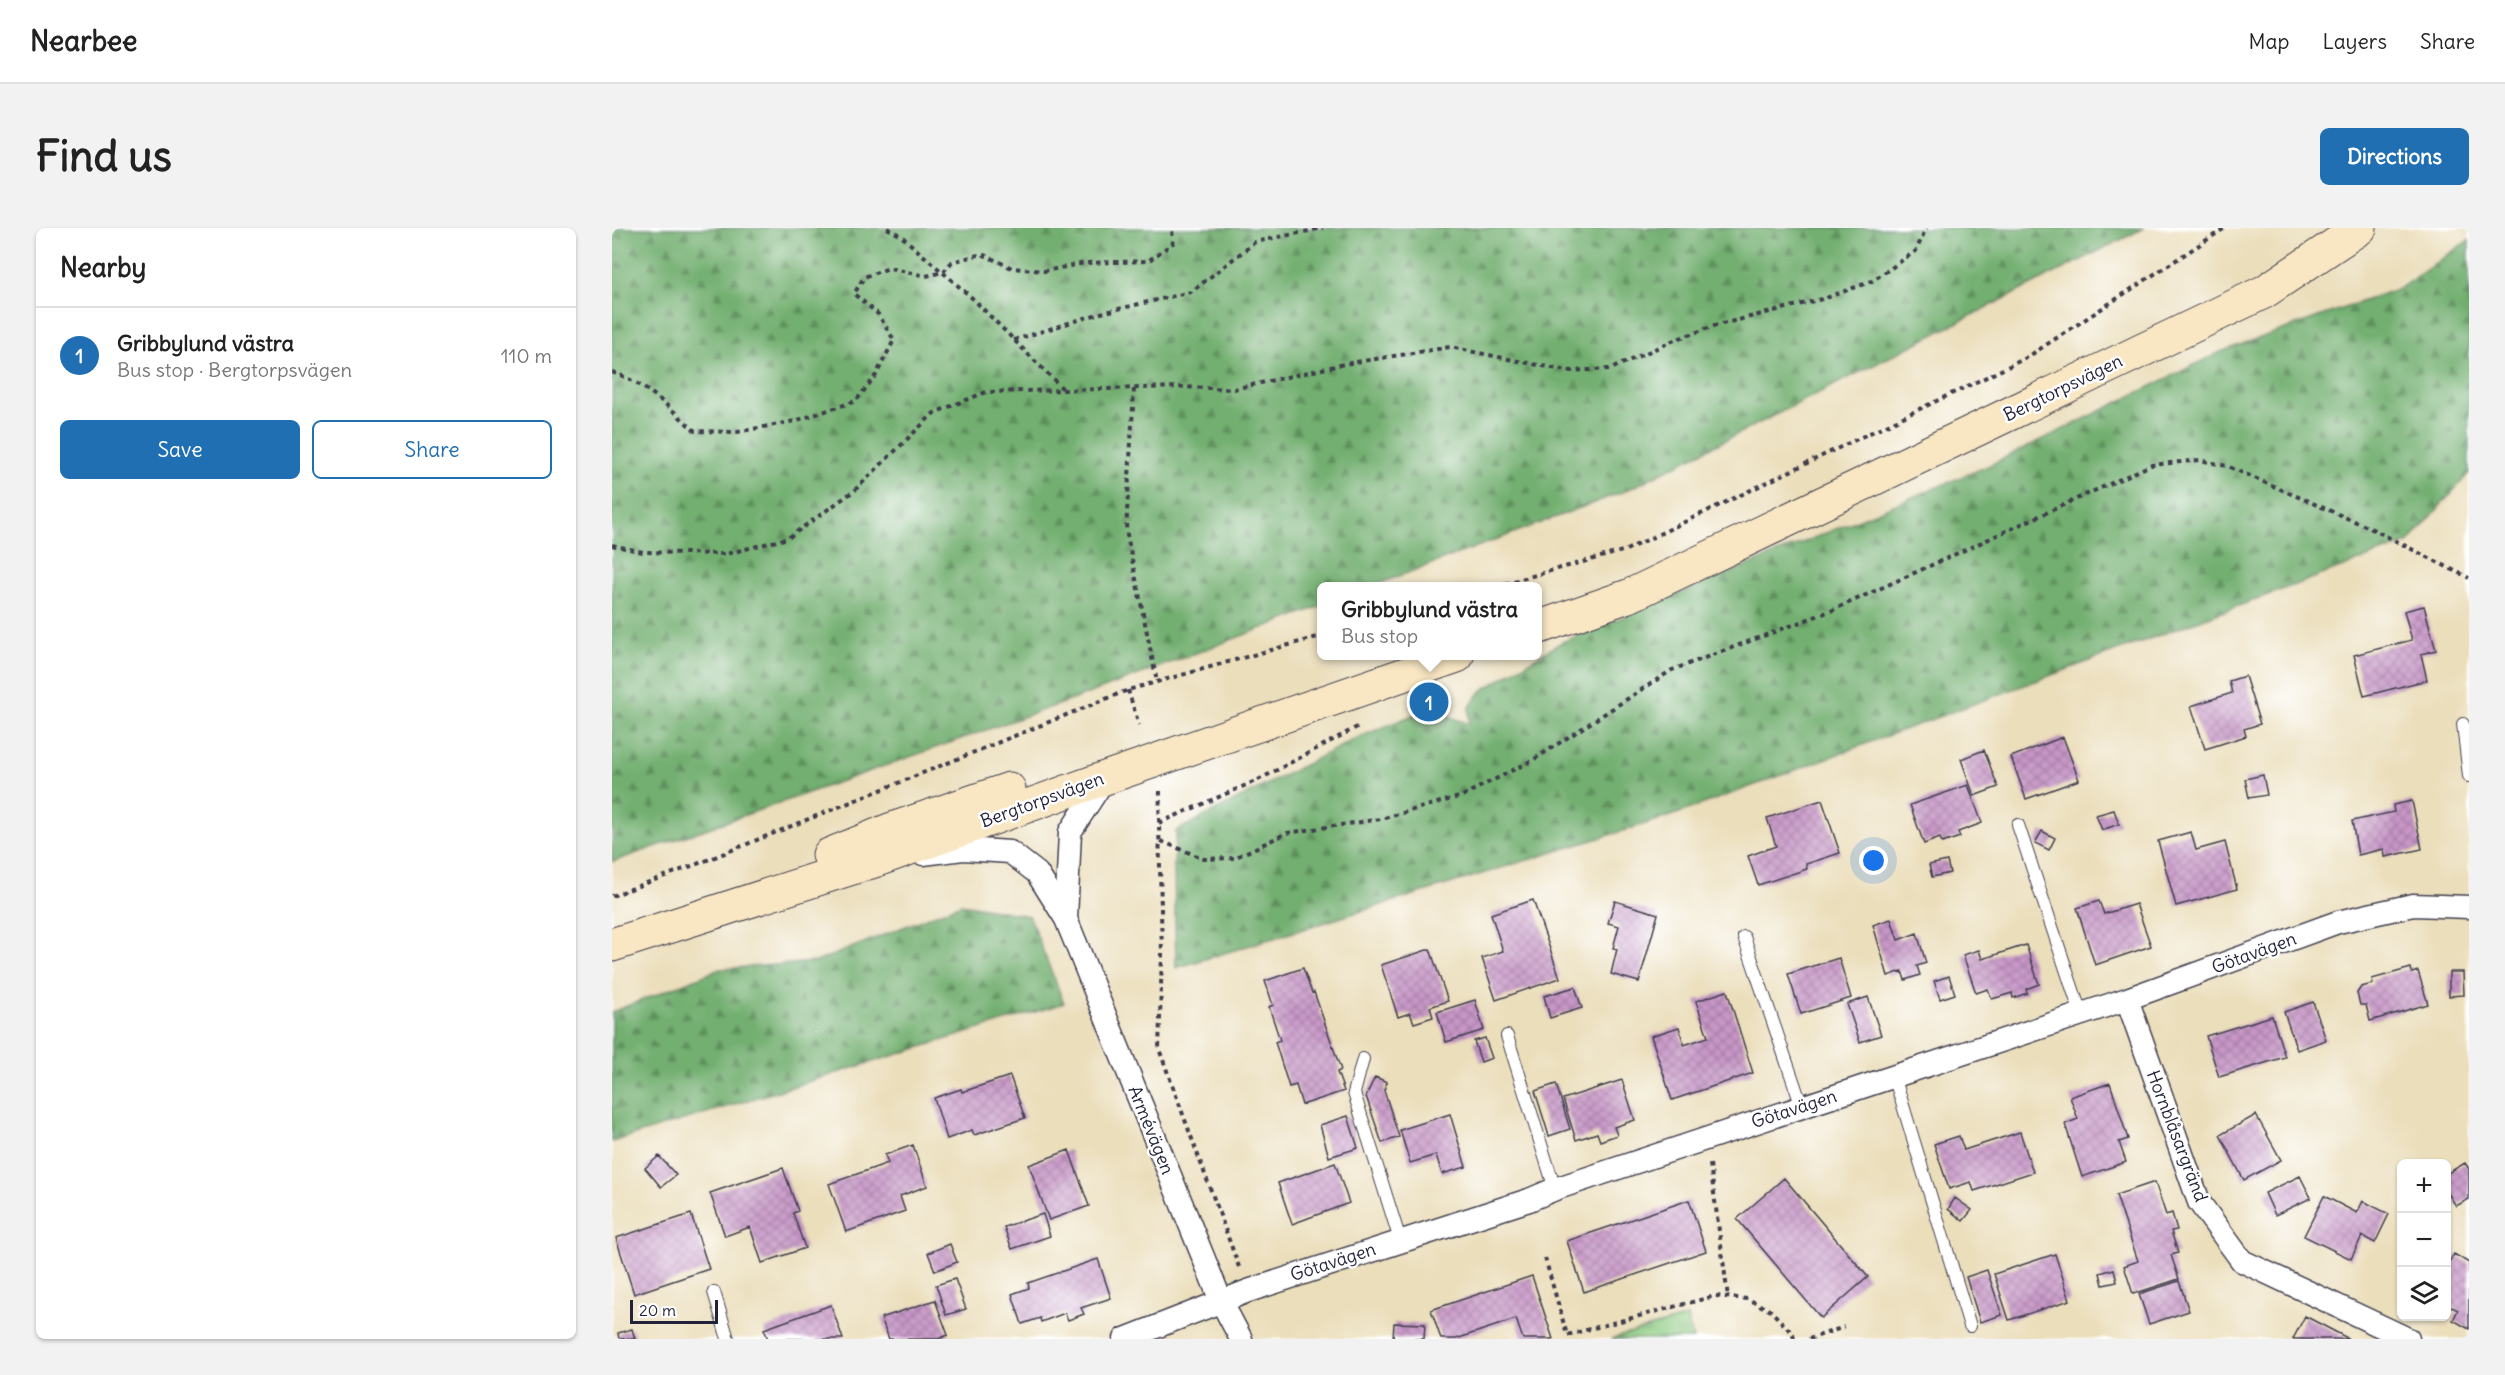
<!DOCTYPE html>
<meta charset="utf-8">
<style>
:root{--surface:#fff;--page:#f2f2f2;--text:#222;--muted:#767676;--line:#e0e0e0;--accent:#1f6fb2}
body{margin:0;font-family:Delius,sans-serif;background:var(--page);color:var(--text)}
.controls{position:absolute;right:18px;bottom:18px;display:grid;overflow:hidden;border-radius:9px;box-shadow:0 2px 4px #0004}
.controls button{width:54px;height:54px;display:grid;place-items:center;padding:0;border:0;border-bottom:2px solid var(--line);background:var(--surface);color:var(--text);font:30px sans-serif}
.scale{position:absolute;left:18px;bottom:15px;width:88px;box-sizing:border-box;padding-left:6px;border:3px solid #22223b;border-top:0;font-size:16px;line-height:21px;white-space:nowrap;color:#22223b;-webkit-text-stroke:4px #fff;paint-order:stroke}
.you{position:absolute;left:1262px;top:633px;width:21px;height:21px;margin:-15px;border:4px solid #fff;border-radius:50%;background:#1a73e8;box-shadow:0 0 0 9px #1a73e833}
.badge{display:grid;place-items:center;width:39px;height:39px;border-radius:50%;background:var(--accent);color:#fff;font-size:20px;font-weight:700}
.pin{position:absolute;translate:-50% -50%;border:3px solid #fff;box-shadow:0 2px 6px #0006}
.popup{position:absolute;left:705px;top:354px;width:225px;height:78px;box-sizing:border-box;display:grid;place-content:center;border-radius:9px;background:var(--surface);filter:drop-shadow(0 2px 4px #0005);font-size:20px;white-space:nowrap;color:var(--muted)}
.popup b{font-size:22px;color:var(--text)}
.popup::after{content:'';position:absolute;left:50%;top:100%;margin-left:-12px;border:12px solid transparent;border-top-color:var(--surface)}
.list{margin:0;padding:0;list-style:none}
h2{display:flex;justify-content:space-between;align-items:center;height:78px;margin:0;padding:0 24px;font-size:26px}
h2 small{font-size:20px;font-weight:400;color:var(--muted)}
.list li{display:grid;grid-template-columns:39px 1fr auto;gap:18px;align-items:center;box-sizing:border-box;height:96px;padding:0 24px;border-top:2px solid var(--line)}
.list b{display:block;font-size:22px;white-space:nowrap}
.list p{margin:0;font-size:20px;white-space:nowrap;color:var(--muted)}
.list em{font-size:20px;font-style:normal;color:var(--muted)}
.actions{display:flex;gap:12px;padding:18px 24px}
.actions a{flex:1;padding:14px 0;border:2px solid var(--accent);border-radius:9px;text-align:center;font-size:21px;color:var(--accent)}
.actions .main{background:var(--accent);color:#fff}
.icon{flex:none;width:33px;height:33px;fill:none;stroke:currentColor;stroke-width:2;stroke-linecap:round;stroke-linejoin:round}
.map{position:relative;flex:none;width:1857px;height:1111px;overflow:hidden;border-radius:9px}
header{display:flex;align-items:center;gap:36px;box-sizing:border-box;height:84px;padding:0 30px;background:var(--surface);border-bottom:2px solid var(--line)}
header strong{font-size:28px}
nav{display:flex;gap:33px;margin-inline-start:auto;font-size:21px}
.intro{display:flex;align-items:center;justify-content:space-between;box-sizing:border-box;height:144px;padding:0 36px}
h1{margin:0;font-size:42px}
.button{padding:15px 27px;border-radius:9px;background:var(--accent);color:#fff;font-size:21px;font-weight:700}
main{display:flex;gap:36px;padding:0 36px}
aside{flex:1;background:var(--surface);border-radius:9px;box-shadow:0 2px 4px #0004}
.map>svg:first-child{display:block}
</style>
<header>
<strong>Nearbee</strong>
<nav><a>Map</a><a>Layers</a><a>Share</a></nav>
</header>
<div class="intro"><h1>Find us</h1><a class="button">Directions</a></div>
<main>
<aside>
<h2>Nearby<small></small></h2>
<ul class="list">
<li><span class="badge">1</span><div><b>Gribbylund västra</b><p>Bus stop · Bergtorpsvägen</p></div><em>110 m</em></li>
</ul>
<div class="actions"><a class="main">Save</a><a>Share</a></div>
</aside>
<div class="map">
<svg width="1857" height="1111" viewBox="0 0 1857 1111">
<defs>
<pattern id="grass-tufts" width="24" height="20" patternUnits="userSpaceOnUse" patternTransform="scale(1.5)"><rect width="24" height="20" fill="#8ecb81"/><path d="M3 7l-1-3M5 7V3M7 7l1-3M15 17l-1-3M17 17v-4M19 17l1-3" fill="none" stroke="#7aae70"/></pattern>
<pattern id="forest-firs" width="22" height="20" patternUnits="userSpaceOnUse" patternTransform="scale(1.5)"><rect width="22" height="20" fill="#72af6f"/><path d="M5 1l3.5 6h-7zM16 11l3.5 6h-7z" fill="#5d8e5c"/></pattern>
<pattern id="building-cross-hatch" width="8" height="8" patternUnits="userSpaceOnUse" patternTransform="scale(1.5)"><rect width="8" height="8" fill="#c897c7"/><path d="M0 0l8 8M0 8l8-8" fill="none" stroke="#a27ba3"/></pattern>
</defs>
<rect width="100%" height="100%" fill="#fff"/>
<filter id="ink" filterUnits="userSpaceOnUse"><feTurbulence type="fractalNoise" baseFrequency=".0167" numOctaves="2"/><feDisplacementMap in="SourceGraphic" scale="12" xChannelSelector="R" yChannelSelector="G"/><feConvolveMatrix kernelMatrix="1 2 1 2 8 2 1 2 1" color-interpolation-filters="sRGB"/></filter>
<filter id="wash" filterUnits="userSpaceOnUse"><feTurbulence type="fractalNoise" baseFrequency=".008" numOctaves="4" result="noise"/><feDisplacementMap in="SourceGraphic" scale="24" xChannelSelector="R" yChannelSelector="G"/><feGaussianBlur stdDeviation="1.35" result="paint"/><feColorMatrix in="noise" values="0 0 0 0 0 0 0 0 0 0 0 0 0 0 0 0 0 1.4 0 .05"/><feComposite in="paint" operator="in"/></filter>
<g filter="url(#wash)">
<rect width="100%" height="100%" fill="#ebdebb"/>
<path fill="url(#grass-tufts)" stroke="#58765e" stroke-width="1.5" d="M1075,1089l6,22h-82z"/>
<path fill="url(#forest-firs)" stroke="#4a6855" stroke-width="1.5" d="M0,0h1532l-519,263 -252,95h-52v20l-244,92 -465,164z
M1857,12v233l-61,70 -737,273 -495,152 -2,-103 2,-34 179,-92 79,-33 14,10 21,8v-16l12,-17 79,-48 428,-177 235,-115 177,-63z
M349,676l68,12 35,87 -452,139v-130l108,-43 96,-7z"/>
<g id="blocks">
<path fill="url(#building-cross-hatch)" d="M1812,378l12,44 -15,4 6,26 -63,16 -10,-41 58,-15 -8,-29z
M1633,448l15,48 -16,5 2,7 -41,13 -14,-43 41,-13 -3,-12z
M1451,509l16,43 -53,19 -15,-42z
M1372,522l14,37 -24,9 -13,-37z
M1651,547l4,20 -18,3 -4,-19z
M1356,557l14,38 -24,9 2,5 -18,6 -2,-5 -16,6 -14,-39z
M1210,572l18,53 -34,11 1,5 -49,16 -10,-29 28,-10 -9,-28z
M1800,573l10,48 -37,8 -1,-8 -26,6 -6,-34 42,-9 -1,-7z
M1502,582l5,14 -17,6 -6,-15z
M1430,603l13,7 -6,12 -14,-7z
M1579,604l5,18 29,-8 12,47 -61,17 -18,-65z
M1335,633l3,12 -18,4 -3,-12z
M921,672l27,78 -64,22 -14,-42 21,-7 -12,-37z
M1003,673l43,13 -19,68 -28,-8 6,-25 -4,-1 6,-22 -11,-3z
M1487,673l5,13 32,-10 15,42 -56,19 -18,-57z
M1279,691l7,21 19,-7 9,30 -9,3 3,9 -15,5 -3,-9 -14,5 -15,-51z
M1414,717l13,39 -13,5 1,4 -14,5 -1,-5 -20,6 -4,-10 -12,4 -13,-38 16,-5 3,9z
M818,721l18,52 -18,6 3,10 -19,6 -4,-10 -12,4 -17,-52z
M1227,730l12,40 -50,16 -13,-40z
M691,740l9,25 2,-1 27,78 -4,2 7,19 -42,14 -6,-20 -7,2 -14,-45 5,-2 -11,-33 4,-2 -8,-24z
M1799,740l1,5 6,-2 10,33 -58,17 -4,-16h-6l-3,-12 4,-6 12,-3 -1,-5z
M1837,744h14l1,23 -15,1z
M1337,748l6,18 -15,5 -6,-18z
M963,759l7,21 -32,10 -6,-22z
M1115,763l26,82 -81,27 -21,-64 28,-9 5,18 24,-8 -12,-36z
M1256,769l13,38 -21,7 -13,-38z
M863,772l9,30 -38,12 -9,-30z
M1701,774l13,38 -29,10 -13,-38z
M1660,788l13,41 -66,20 -13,-41z
M873,810l7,20 -11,4 -7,-21z
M398,848l15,42 -51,17 -2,-5 -25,9 -13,-41 27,-9 1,3z
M763,849l12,5 -3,8 15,47 -17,6 -16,-47z
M1010,852l13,40 -21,7 3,8 -17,6 -3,-8 -21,7 -13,-41z
M1498,855l18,56 -9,3 7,20 -44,15 -17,-53 13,-5 -8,-22z
M944,856l14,45 -21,7 -14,-45z
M838,886l16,53 -24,7 -6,-19 -26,8 -10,-33z
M1644,887l25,45 -37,20 -24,-45z
M736,888l10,32 -29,9 -9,-32z
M1408,904l13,40 -59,19 -3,-9 -22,7 -15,-45 25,-8 5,14z
M301,917l14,41 -27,10 5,15 -59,21 -17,-48 59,-21 -3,-8z
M457,922l20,56 -40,14 -20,-55z
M47,928l17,19 -15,12 -16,-19z
M723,935l14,40 -57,21 -14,-41z
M1853,935l4,6v30l-13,7 -10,-16v-16z
M171,940l15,43 -5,2 12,35 -43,15 -12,-36 -25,9 -15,-43z
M1688,948l11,22 -36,17 -10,-22z
M1172,950l84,99 -47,41 -84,-99z
M1543,954l11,33 6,-2 5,17 -6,1 7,22 -7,2 8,24 -46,15 -9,-28 14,-5 -22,-66z
M1712,968l33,17 6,-12 26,13 -14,29 -13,-7 -11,23 -47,-23z
M1343,970l17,12 -9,11 -15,-12z
M1077,972l17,51 -122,41 -17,-51z
M79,986l18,55 -75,25 -18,-56z
M431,986l7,22 -38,13 -8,-22z
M338,1016l7,18 -22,9 -7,-18z
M1443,1026l15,46 -61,20 -15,-46z
M1842,1026l15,9v66l-16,-9 5,-10 -12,-6v-36z
M486,1031l13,39 -30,10 3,6 -16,6 -3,-7 -24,9 -1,-4 -18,6 -10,-30 17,-6 -1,-5z
M1502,1041l3,13 -14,3 -3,-12z
M1375,1042l15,45 -22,7 -14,-45z
M920,1048l21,63h-30l-7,-20 -60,20h-15l-10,-29z
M343,1051l11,30 -20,6 -10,-30z
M1567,1053l10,30 -40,13 -10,-30z
M323,1072l13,35 -10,4h-49l-8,-21z
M219,1077l12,34h-75l-4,-10z
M1693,1088l44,23h-56z
M782,1095l31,1 -1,15h-31z
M20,1101l3,10h-16l-1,-6z"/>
</g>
</g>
<g filter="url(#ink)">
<use href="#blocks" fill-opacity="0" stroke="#403e4e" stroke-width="1.5"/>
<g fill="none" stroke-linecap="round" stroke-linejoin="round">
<defs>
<path id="lane" d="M1851,496l6,52
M1406,597l63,189
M1132,709l58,170
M895,808l48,153
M751,831l-9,34 46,147
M1282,848l76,250
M102,1064l14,47"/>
<path id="street" d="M311,626l40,-5 47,3 27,21 29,46 155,382 20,38
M454,691l4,-87 35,-54
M1515,771l72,203 43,59 166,78
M513,1111l123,-48 281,-91 26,-11 572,-190 211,-77 75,-17 56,2"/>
<path id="secondary" d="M925,400l94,-33 633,-303 96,-64
M217,627l63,-26 117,-40
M0,717l265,-85 228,-82 352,-122"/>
</defs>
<use href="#lane" stroke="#403e4e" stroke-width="14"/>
<use href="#street" stroke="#403e4e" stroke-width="25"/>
<use href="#secondary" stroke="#403e4e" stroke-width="35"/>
<path stroke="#403e4e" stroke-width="4" stroke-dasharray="4.5 4.5" stroke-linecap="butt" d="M275,0l13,7 71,62 92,92
M402,112l87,-27 90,-21 64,-50 68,-14
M0,144c33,11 58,36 83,59l42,1 58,-11 61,-20 20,-26 18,-35 -16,-26 -24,-20 10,-17 25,-9 37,8 17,-4 9,-10 30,-8 30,14 33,3 40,-8 63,-2 25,-18 -1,-15
M522,161l-8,141 31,152
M0,317l31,7 83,2 62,-16 67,-48 79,-77 52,-21 195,-5 53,2 110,-25 106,-17 117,24 44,-2 61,-28 42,-15 112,-28 46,-17 44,-30 10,-23
M884,358l130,-36 400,-192 199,-130
M516,462l11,35
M548,563l-1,32 3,131 -3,95 80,218
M547,595l101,-44 99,-53
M549,613l43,18 30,-1 53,-25 94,-14 81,-23 71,-36 139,-90 161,-60 318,-145 49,-5 27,6 143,62 99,50
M0,668l93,-35 423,-171 193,-54
M1098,936l18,133
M933,1030l22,77 148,-39 33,3 23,12 22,23 1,5
M1197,1111l35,-12"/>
<use href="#lane" stroke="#fff" stroke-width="12"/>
<use href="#street" stroke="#fff" stroke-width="22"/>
<use href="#secondary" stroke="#f9e7c3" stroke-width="33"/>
</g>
</g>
<g text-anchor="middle" stroke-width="5" stroke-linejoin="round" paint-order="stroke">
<g font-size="18" fill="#22223b" stroke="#fff">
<text transform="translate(1451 160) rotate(-26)" y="6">Bergtorpsvägen</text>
<text transform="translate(430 572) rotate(-20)" y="6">Bergtorpsvägen</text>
<text transform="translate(1642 725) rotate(-20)" y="6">Götavägen</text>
<text transform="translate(1182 881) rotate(-18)" y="6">Götavägen</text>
<text transform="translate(539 902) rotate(68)" y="6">Armévägen</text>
<text transform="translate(1565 908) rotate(69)" y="6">Hornblåsargränd</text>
<text transform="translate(721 1034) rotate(-18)" y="6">Götavägen</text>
</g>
</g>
</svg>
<div class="controls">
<button>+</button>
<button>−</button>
<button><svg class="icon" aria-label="layers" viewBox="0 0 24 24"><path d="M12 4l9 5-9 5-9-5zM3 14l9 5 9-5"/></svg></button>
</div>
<div class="scale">20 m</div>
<div class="you"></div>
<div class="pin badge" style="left:817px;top:474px">1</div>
<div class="popup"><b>Gribbylund västra</b>Bus stop</div>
</div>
</main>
